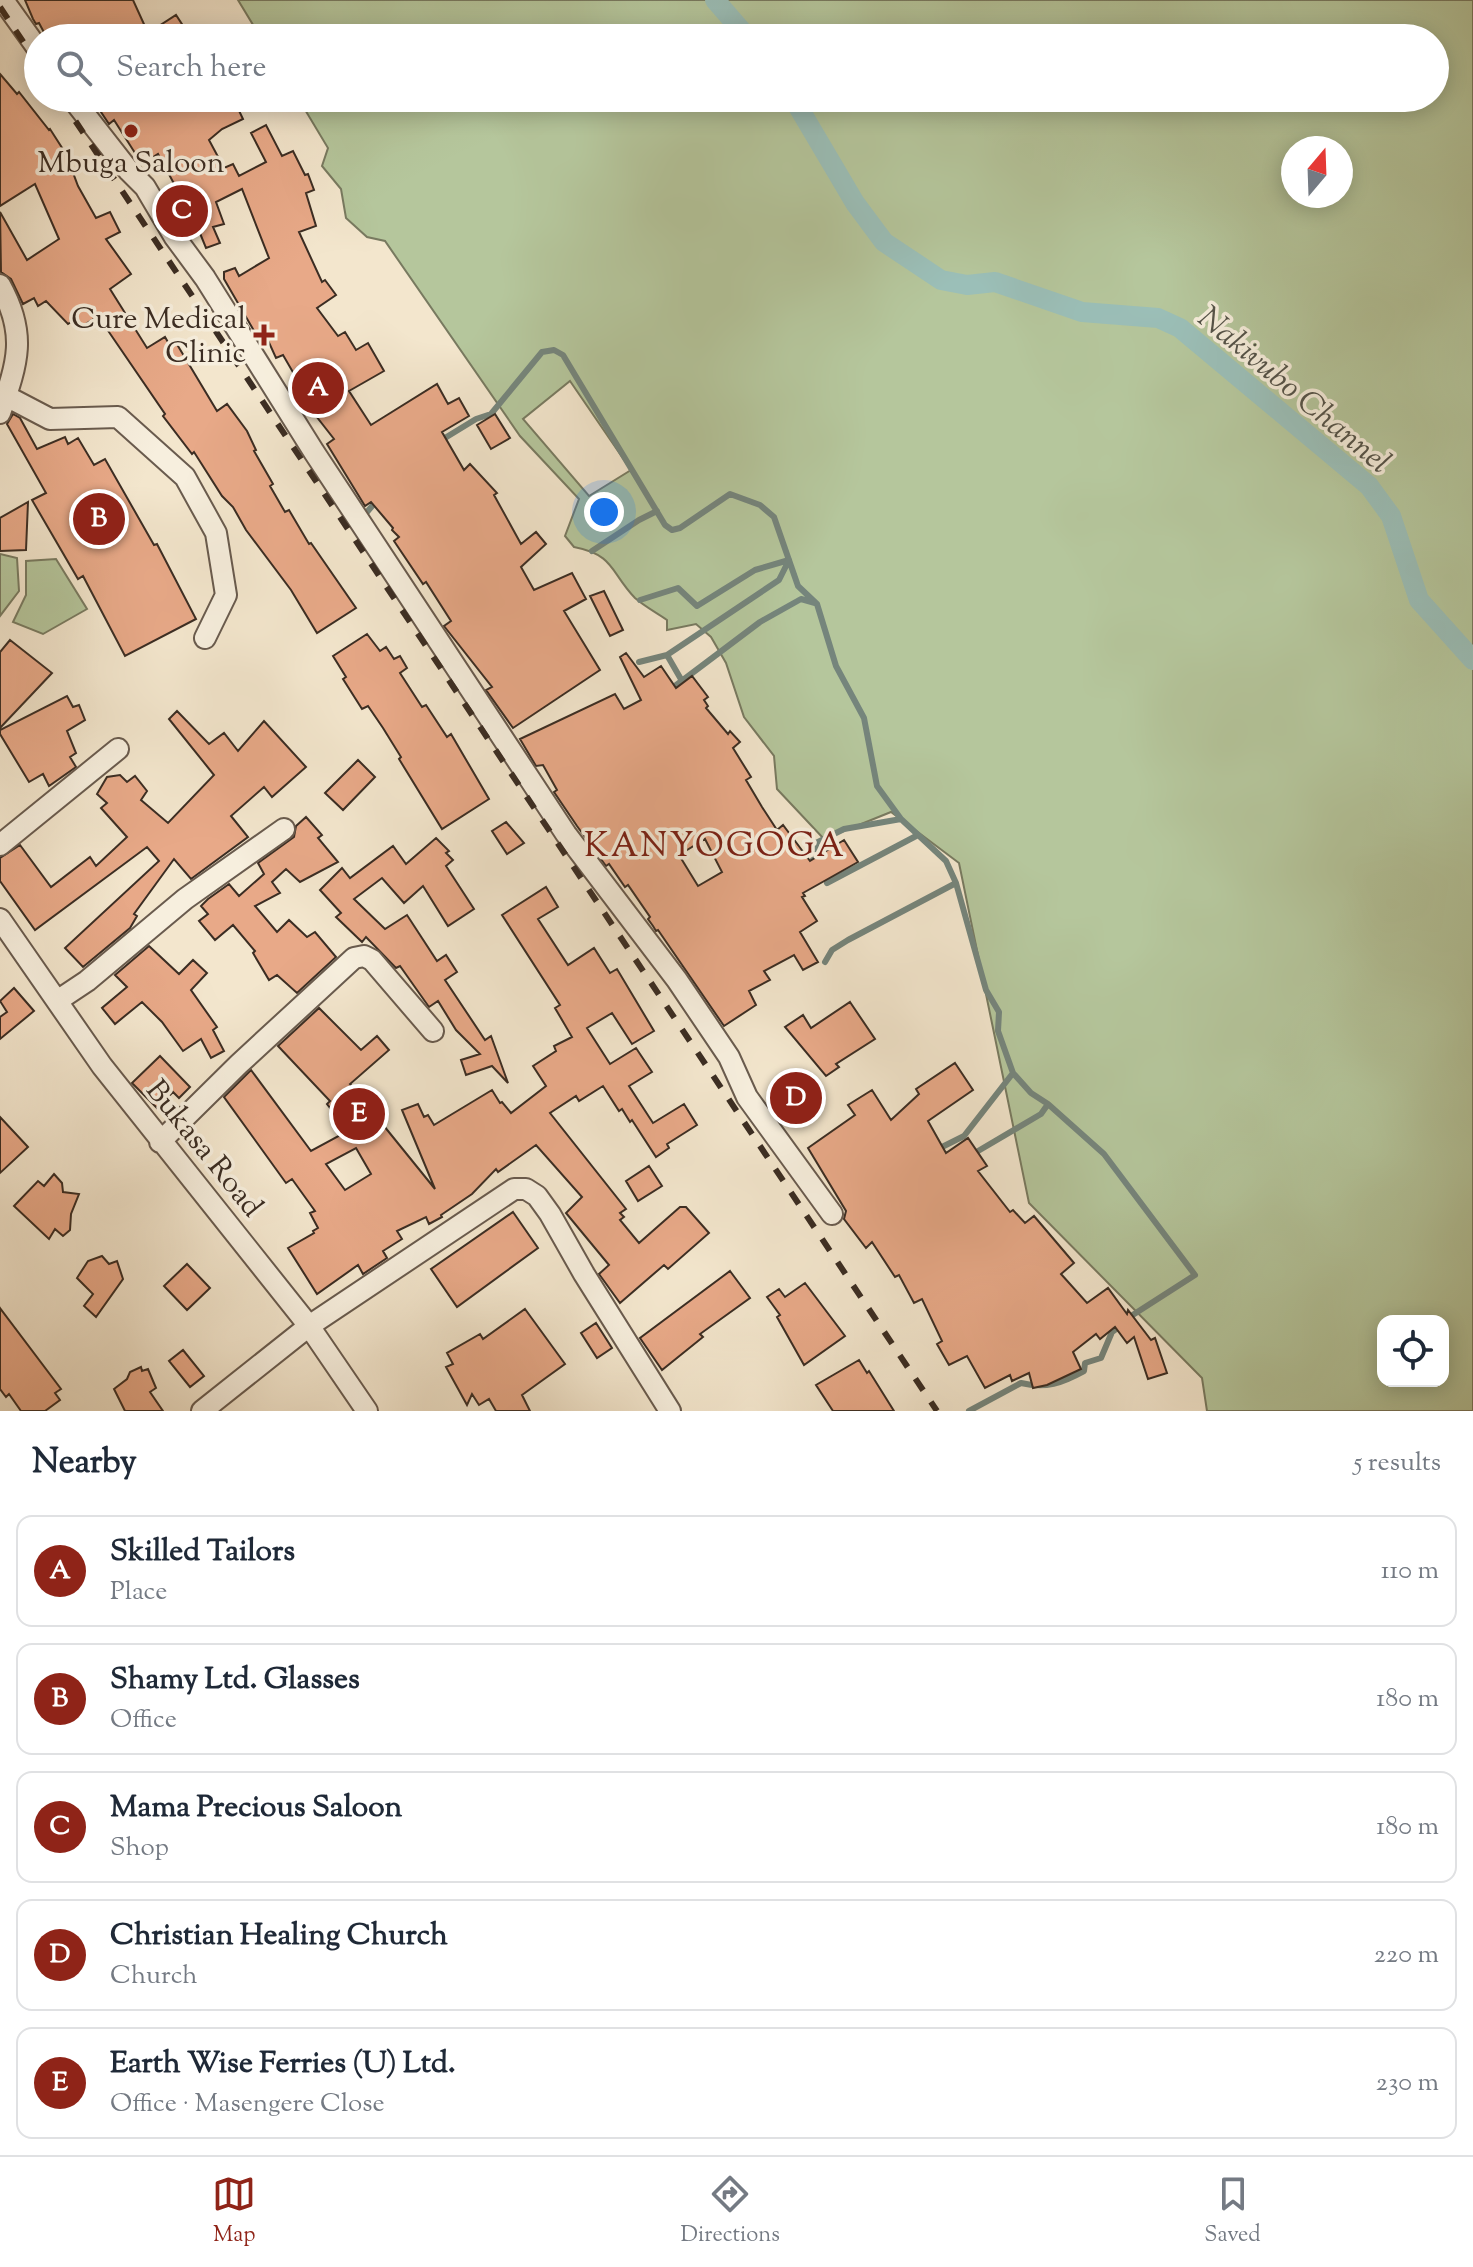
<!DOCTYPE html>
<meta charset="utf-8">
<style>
:root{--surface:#fff;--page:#f2f2f3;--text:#1f2937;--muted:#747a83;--line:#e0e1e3;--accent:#8f2418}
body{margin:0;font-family:"Sorts Mill Goudy",serif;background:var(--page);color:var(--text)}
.controls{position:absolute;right:24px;bottom:24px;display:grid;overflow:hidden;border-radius:16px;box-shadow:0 4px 20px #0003}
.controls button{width:72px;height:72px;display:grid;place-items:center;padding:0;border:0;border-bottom:2px solid var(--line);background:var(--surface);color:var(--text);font:40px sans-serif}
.compass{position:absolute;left:1281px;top:136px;width:72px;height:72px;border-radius:50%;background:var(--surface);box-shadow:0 4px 20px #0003;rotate:19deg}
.you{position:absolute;left:604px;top:512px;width:28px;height:28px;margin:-20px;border:6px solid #fff;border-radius:50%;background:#1a73e8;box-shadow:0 0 0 12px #1a73e833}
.badge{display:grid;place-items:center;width:52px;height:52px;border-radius:50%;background:var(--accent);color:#fff;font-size:26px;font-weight:700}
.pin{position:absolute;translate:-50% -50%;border:4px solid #fff;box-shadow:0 2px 8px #0006}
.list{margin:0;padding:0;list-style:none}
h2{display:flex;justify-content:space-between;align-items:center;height:104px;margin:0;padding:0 32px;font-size:34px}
h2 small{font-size:26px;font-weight:400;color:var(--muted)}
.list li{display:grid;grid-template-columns:52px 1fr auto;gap:24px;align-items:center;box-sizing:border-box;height:112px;margin:0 16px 16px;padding:0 16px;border:2px solid var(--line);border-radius:16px}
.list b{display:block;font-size:30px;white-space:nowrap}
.list p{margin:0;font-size:26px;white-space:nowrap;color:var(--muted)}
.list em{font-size:26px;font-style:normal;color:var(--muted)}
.icon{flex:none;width:44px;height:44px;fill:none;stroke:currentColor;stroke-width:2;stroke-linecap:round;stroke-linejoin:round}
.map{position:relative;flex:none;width:1473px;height:1411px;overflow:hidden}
.search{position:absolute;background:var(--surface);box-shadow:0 4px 20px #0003;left:24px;right:24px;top:24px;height:88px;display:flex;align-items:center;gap:20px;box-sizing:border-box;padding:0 28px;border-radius:44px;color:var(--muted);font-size:30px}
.sheet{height:744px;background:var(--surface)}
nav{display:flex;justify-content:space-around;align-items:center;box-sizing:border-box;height:112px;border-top:2px solid var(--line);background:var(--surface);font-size:22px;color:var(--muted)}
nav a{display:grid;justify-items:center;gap:4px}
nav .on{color:var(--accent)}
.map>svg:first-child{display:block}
</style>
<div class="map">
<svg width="1473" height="1411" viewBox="0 0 1473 1411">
<rect width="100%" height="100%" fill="#f3e6cd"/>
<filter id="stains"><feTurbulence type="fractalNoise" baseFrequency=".0025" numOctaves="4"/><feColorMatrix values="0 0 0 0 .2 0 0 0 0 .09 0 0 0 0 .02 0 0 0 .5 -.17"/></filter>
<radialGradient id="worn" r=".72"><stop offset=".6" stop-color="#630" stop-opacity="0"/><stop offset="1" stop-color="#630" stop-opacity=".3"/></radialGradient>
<path fill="#b5c69c" stroke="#787a60" stroke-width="2" fill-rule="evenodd" d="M238,0h1235v1411h-266l-5,-33 -173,-175 -70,-340 -68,-51 -67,27 -47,-50 -3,-33 -30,-39 -18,-54 -15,-26 -15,-13 -29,6v-10c-10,-7 -23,-14 -32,-22 -25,-26 -20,-43 -61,-51l-9,-11 14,-37 -59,-63 -135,-195 -18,-4 -21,-19 -5,-29 -19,-23 6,-18 -30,-50h1137v-60h-1174zM1293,148h48v48h-48zM570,381l61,89 -42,26 -66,-77zM1383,1321h60v60h-60z
M0,554l17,4 2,33 -19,25z
M56,559l31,50 -44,25 -30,-12 13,-27v-34z"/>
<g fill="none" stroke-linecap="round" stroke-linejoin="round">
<path stroke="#75857c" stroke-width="6" d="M440,441l36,-22 15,-5 51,-62 12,-2 9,5 102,170 7,5 8,-2 50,-34 30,11 14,12 24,69 19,18 19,62 28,52 13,68 24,33 45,42 10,22 30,107 13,22 -1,19 15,42 18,20 17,11 56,50 91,121 -67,43
M362,518l16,-19
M592,551l47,-31 18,-9
M640,600l38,-12 19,18 58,-36 34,-10
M667,655l15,26
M639,662l28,-7 112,-75 10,-20
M671,689l89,-67 41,-23 14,4
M813,860l4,-2 -1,-15 28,-14 57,-10
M827,883l91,-48
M825,962l7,-12 16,-10 108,-57
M938,1149l26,-13 49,-63
M973,1154l68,-40 7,-10
M969,1411l52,-28c25,6 41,0 63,-12l1,-8 16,-5 11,-26 8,-6"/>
<path stroke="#9bbfb8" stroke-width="20" d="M715,0l33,38
M793,98l62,105 29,39 57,38 26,5 28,-3 87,30 76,6 22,10 189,158 22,30 28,84 54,60"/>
</g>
<path fill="#e8a988" stroke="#3b2d23" stroke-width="2" fill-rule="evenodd" d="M25,0h108l15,33 28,-18 15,23h-144l-8,-15 -3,1 -3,-5z
M0,74l17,20 2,-2 30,38 1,-1 16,25 12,32 18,32 14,-6 10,20 -14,7 25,35 -21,15 37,59 18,-11 4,7 6,-3 42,70 10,-7 20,27 9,19 -2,1 19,33 -3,2 15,26 4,-2 20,34 2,-1 45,65 -39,25 -26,-43 -45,-60 -13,-23 -11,-11 -28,-44 -2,2 -29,-38 2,-2 -67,-98 -17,11 -7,-7 -6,4 -22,-23 -8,5 -4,-8 -11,6 -12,-25 -10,-7 -1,-60 27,48 32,-21 -24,-55 -35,22z
M108,98h85l3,5 9,-5h28l10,21 -21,10 -13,11 15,28 9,-4 6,12 27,-14 -15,-29 15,-8 16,31 11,-5 12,24 3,-1 6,16 -8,3 10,33 -17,6 23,50 3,-2 11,15 -19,13 21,28 7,-4 11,18 12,-7 16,28 -35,20 22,34 66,-41 11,20 11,-6 10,18 -27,16 22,38 6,-6 27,29 -3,2 27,49 15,-12 10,12 -25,23 13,23 38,-17 14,26 -22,12 36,59 -87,58 -27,-38 6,-3 -48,-61 7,-5 -25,-39 -3,2 -29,-43 5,-4 -7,-7 1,-2 -22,-26 -6,4 -8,-13 -30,-49 7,-5 -39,-50 6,-3 -18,-31 -7,3 -9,-20 -6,5 -37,-64v-7l11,-4 4,8 30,-18 -27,-69 -26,13 8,22 -11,3 7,16 -14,5 -11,-27 -11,6 -18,-29 12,-7 -20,-37 -16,10 -28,-44 -5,4 -12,-18z
M13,414l7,4 17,31 28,-12 3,7 10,-6 16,27 11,-6 49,86 3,-1 39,75 -71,37 -42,-80 -5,3 -46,-79 14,-7 -39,-69z
M495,414l15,24 -19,11 -14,-24z
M28,502l-2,48 -26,1v-33z
M604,591l19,39 -13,6 -20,-40z
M367,634l13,17 6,-4 8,12 6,-3 7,12 -7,5 22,34 4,-2 21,32 4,-3 38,65 -47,30 -43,-70 2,-2 -18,-29 -15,-22 -6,3 -19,-30 3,-2 -13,-21z
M10,640l42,33 -52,55v-76z
M626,653l18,24 17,-11 15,22 16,-12 16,21 -4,3 4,6 -2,2 22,26 2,-3 10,11 -7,6 18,29 -5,3 16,27 15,23 6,-5 27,36 34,-21 14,22 -55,31 2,3 -3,1 15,24 -17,11 18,30 -15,8 -9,-15 -30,16 6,9 -21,11 7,14 -32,21 -66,-96 -2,1 -3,-5 -5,-7 2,-2 -22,-32 -3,2 -16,-23 -3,2 -29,-40 -23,-34 3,-2 -14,-25 -7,1 -16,-27 95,-45 9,15 17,-9 -21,-43zM705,839l17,33 -24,14 -19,-31z
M67,696l6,11 6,-2 6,15 -18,11 9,22 -6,4 6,10 -27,19 -6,-12 -14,8 -29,-48v-4z
M177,711l32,33 15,-11 14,18 26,-30 42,46 -34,30 -8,-10 -33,29 17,21 -57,42 -17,-20 -40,55 3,2 -7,12 -47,39 -18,-19 94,-87 -12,-14 -112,83 -35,-49v-23l20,-13 31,42 39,-30 6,9 31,-29 -26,-29 6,-5 -10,-9 10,-17 13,-2 7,7 8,-6 12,15 -6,9 27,23 46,-48 -45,-56z
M358,760l17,17 -32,33 -18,-17z
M306,817l16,18 -4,3 20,24 -38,20 -14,-13 -14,13 8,11 -25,13 22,26 12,-12 18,17 8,-5 21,25 -39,36 -20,-18 -8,5 -16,-27 2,-2 -22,-26 -18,15 -16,-19 9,-7 -7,-8 7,-7 21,-15 10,12 25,-22 -6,-11 36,-26 2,-11z
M506,822l18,21 -17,11 -15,-23z
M436,838l13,13 -3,2 7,7 -7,6 28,43 -26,17 -25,-40 -19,17 -22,-25 -28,21 31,30 22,-14 30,46 9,-6 11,17 -12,8 40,60 6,-4 17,47 -16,-17 -26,9 -5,-15 19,-6 -24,-24 -18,-29 -9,6 -29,-41 -4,2 -30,-31 -4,5 -26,-25 5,-4 -21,-23 22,-22 8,10 43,-32 13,18z
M546,887l12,20 -20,12 30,46 26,-17 16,25 7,-4 37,62 -22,13 -20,-31 -25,15 23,36 26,-16 16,24 -23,14 24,37 31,-19 13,21 -30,19 2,4 -13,9 -24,-37 -2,2 -8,-13 -3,2 -16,-25 -24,15 -3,-5 -26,17 76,96 -6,4 4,4 -4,3 19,23 41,-36h6l23,26 -41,36 -4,-4 -44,38 -21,-29 10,-9 -43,-52 16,-16 -46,-52 -38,27 -2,-3 -24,25 -31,21 1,2 -13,7 -3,-7 -29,14 5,8 -19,12 4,7 -24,16 -5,-9 -41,29 -29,-46 26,-15 -1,-2 5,-3 -8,-15 5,-2 -23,-32 -6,4 -62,-86 27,-27 60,81 37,-20 -21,-27 3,-3 -52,-55 41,-38 42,42 16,-14 12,14 -39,34 85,105 -33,-79 16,-6 6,13 4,-2 6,10 58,-35 8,13 2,-1 9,11 35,-27 -13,-20 23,-15 -2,-5 18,-9 -17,-29 5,-3 -58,-90zM356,1148l15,26 -26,16 -19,-26z
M149,946l30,28 14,-14 14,13 -16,17 26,37 -4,3 11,21 -13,7 -10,-19 -18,12 -21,-29 -20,-20 -27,22 -13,-16 25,-21 -12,-12z
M14,988l20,23 -34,28v-22l7,-5 -7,-11z
M850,1002l25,37 -39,25 3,3 -13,9 -41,-49 18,-12 8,13z
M160,1056l30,31 -11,11 -6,-6 -16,16 -25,-25z
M955,1063l18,27 -45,31 18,32 22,-15 19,28 -9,5 32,41 3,-2 12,13 9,-7 40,47 -13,11 26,29 21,-15 19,26 1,-4 23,30 4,-2 12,35 -19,6 -14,-42 -7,6 -12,-16 -15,12 -4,-5 -23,18 8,17 -34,16 -14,3 -4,-15 -17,8 -2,-6 -25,13 -18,-32 -18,9 -12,-21 5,-3 -20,-42 -8,4 -15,-28 -4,2 -23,-35 -6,6 -22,-29 2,-8 -38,-63 47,-33 -7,-10 24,-15 19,30 28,-26 -3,-5z
M0,1117l28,30 -28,26z
M649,1166l13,20 -24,15 -12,-20z
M54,1174l8,9 1,9 16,2 -8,20 -1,16 -7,6 -8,-7 -6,10 -35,-33 24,-25 6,5z
M513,1212l25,36 -81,59 -26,-38z
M102,1256l7,8 8,-3 6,18 -27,38 -12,-11 9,-12 -16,-16 11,-17z
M187,1264l23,24 -23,22 -23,-24z
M730,1271l20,27 -50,36 3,3 -41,33 -22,-32z
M805,1283l40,53 -41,29 -27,-48 3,-2 -13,-18 12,-8 6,8z
M0,1308l61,81 -6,4 5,7 -15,11h-24l-12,-17 -3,3 -6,-8z
M525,1309l40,55 -43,31 8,16h-34l-7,-12 -10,6 -7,-11 -5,11 -21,-38 7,-3 -6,-11 33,-19 3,5z
M596,1323l16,25 -15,10 -16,-25z
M183,1350l21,26 -14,11 -21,-26z
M859,1360l8,13 2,-2 25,40h-61l-17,-26z
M141,1367l1,4 6,-2 8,19 -6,4 13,19h-38l-11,-22 13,-10 3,-7z"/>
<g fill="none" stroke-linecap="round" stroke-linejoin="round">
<defs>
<path id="minor" d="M3,0l35,49
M72,98l57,73 16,16 29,49 31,42 109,174 252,382 111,146 52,77 18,40 85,117
M0,285c27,49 18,77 0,128
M6,396l44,23 68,-2 67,60 31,56 10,62 -21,43
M0,845l118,-96
M0,919l102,147 207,260 58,85
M57,1001l30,-20 98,-82 99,-70
M160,1142l79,-78 115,-106 10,-2 8,4 61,71
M202,1411l107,-85 205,-137h12l11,7 13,18 34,60 86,137"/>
</defs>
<use href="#minor" stroke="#695b4e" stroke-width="24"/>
<use href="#minor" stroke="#f7efde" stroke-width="20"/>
<path stroke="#3b2d23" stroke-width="6" stroke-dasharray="14 14" stroke-linecap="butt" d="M0,7l38,57
M60,98l877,1313"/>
</g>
<g fill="#8f2418" stroke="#f7efde" stroke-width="3">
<circle cx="131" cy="131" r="8"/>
<path d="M260 323h8v8h8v8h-8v8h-8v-8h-8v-8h8z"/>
</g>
<g text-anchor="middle" stroke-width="7" stroke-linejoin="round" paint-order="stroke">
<g font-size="30" fill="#3b2d23" stroke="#f7efde">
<text x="131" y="172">Mbuga Saloon</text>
<text x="246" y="328" text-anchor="end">Cure Medical<tspan x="246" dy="34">Clinic</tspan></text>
</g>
<g font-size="30" fill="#3b2d23" stroke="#f7efde">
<text transform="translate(205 1148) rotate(51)" y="10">Bukasa Road</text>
</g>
<g font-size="32" font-style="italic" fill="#535248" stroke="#f7efde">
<text transform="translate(1295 389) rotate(40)" y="11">Nakivubo Channel</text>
</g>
<g font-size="34" letter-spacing="2" fill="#7a1f14" stroke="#f7efde">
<text x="715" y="856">KANYOGOGA</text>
</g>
</g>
<rect width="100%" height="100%" filter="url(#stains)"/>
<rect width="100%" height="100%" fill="url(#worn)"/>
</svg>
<div class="controls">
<button><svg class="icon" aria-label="locate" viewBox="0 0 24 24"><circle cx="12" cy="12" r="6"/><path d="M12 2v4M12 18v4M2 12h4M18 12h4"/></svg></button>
</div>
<svg class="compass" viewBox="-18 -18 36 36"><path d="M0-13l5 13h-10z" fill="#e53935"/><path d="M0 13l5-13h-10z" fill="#747a83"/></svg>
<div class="you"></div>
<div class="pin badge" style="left:318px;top:388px">A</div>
<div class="pin badge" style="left:99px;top:519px">B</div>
<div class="pin badge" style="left:182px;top:211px">C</div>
<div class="pin badge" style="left:796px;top:1098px">D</div>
<div class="pin badge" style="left:359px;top:1114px">E</div>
<div class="search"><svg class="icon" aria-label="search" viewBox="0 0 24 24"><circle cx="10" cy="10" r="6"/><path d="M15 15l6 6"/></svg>Search here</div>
</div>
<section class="sheet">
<h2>Nearby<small>5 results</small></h2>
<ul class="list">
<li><span class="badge">A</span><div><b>Skilled Tailors</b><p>Place</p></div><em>110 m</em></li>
<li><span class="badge">B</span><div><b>Shamy Ltd. Glasses</b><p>Office</p></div><em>180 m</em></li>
<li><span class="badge">C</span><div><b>Mama Precious Saloon</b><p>Shop</p></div><em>180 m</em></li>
<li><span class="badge">D</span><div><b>Christian Healing Church</b><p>Church</p></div><em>220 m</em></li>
<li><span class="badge">E</span><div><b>Earth Wise Ferries (U) Ltd.</b><p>Office · Masengere Close</p></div><em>230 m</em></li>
</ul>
</section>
<nav>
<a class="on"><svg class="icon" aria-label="map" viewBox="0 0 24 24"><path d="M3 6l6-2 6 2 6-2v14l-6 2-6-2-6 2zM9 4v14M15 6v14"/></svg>Map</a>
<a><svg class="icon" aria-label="directions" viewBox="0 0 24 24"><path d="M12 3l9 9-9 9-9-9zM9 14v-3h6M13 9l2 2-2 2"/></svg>Directions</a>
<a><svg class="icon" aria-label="saved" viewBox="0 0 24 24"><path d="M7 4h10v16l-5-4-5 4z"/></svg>Saved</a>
</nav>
